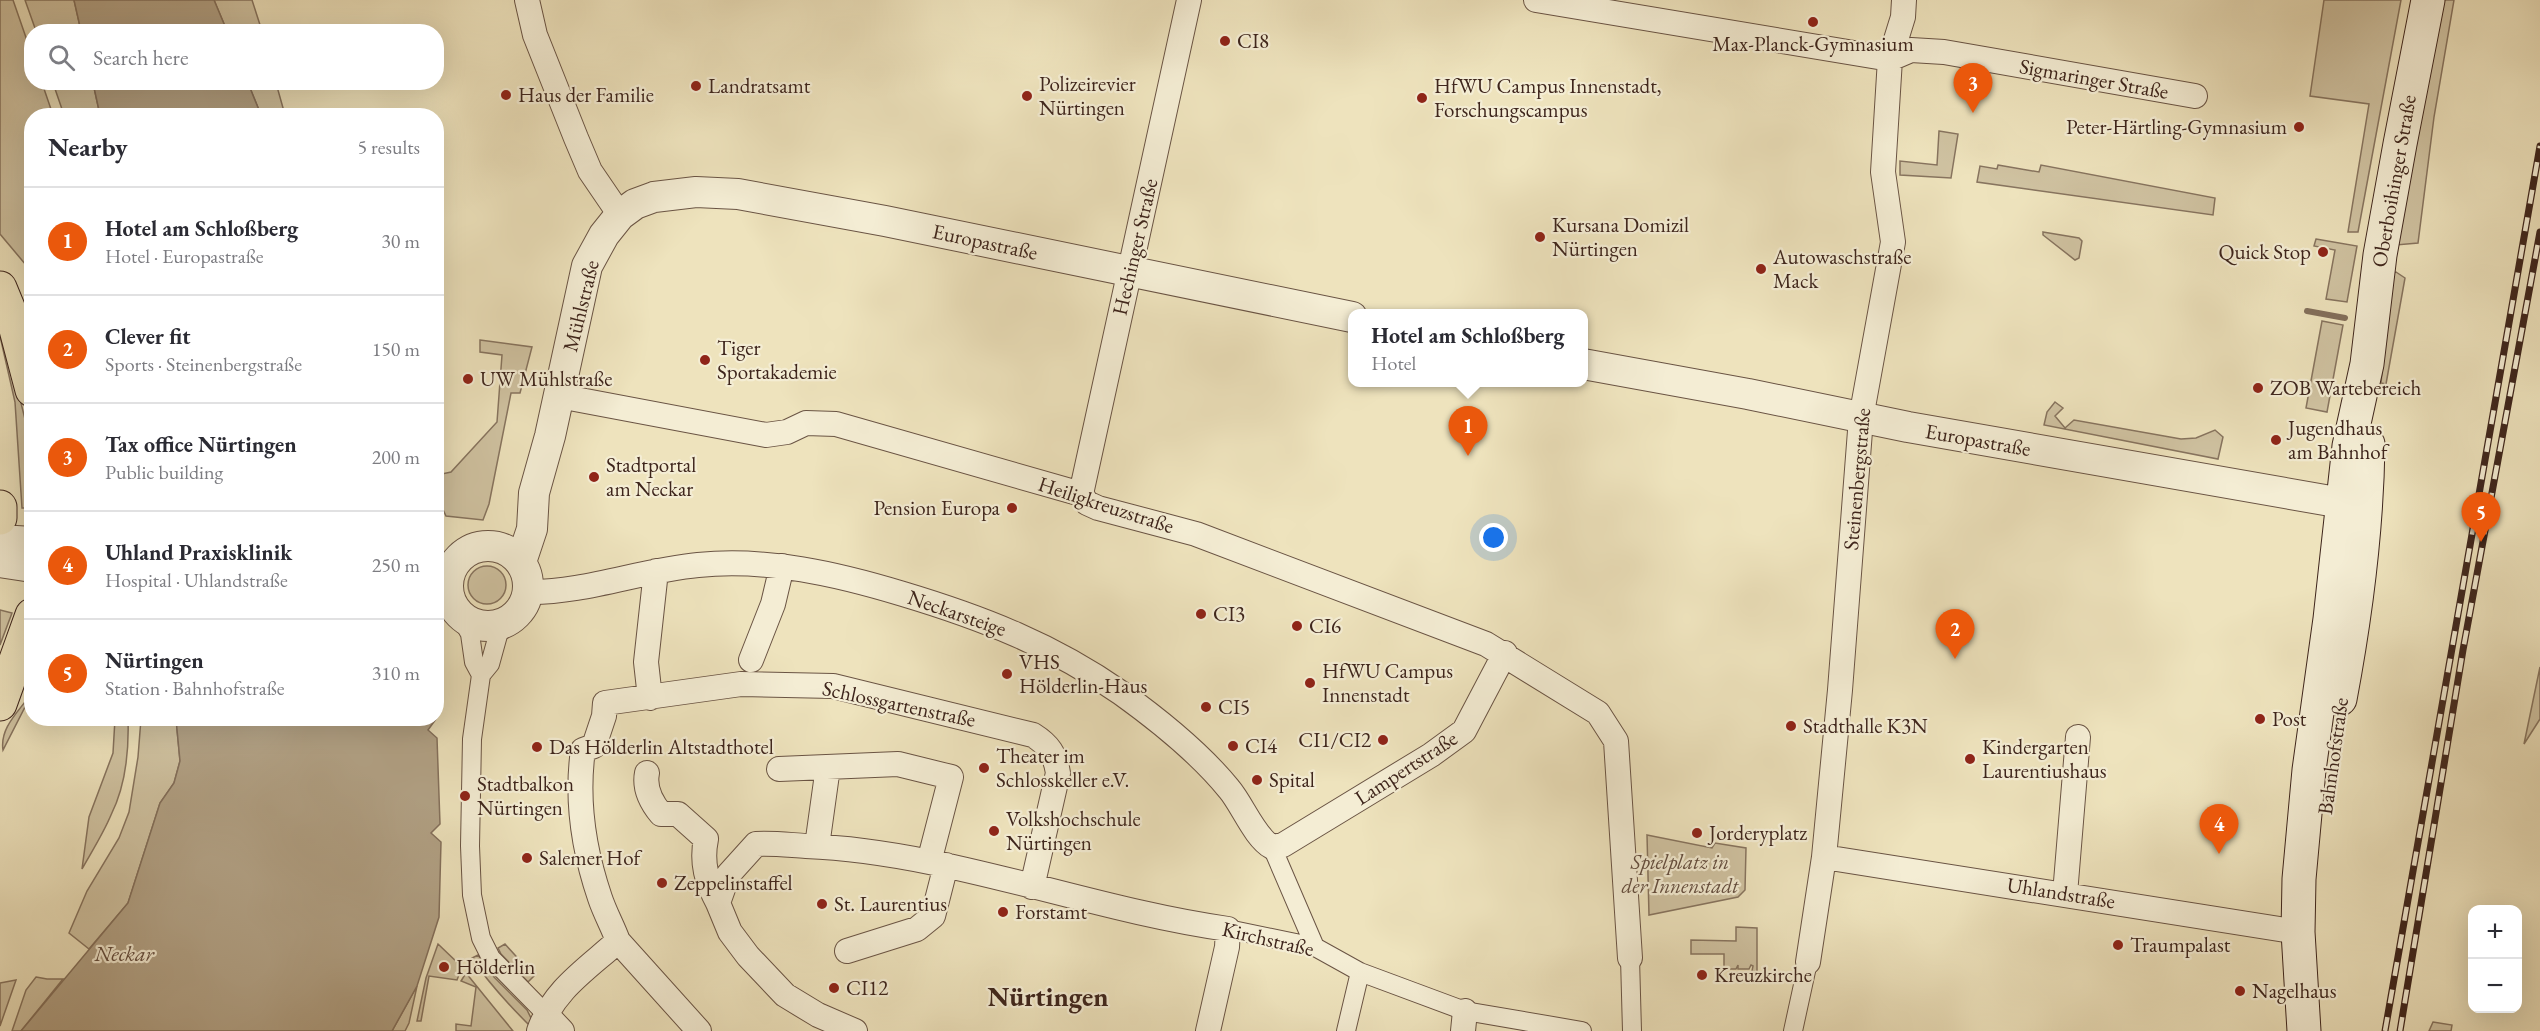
<!DOCTYPE html>
<meta charset="utf-8">
<style>
:root{--surface:#fff;--page:#f7f7f7;--text:#2b2b33;--muted:#7c7c81;--line:#e1e1e2;--accent:#ea580c}
body{margin:0;font-family:"EB Garamond",serif;background:var(--page);color:var(--text)}
.controls{position:absolute;right:18px;bottom:18px;display:grid;overflow:hidden;border-radius:12px;box-shadow:0 6px 24px #0002}
.controls button{width:54px;height:54px;display:grid;place-items:center;padding:0;border:0;border-bottom:2px solid var(--line);background:var(--surface);color:var(--text);font:30px sans-serif}
.you{position:absolute;left:1494px;top:538px;width:21px;height:21px;margin:-15px;border:4px solid #fff;border-radius:50%;background:#1a73e8;box-shadow:0 0 0 9px #1a73e833}
.badge{display:grid;place-items:center;width:39px;height:39px;border-radius:50%;background:var(--accent);color:#fff;font-size:20px;font-weight:700}
.pin{position:absolute;translate:-50% -50px;filter:drop-shadow(0 2px 3px #0008)}
.pin::after{content:'';position:absolute;top:32px;width:21px;height:18px;background:inherit;clip-path:polygon(0 0,100% 0,50% 100%)}
.popup{position:absolute;left:1348px;top:309px;width:240px;height:78px;box-sizing:border-box;display:grid;place-content:center;border-radius:12px;background:var(--surface);filter:drop-shadow(0 2px 4px #0005);font-size:20px;white-space:nowrap;color:var(--muted)}
.popup b{font-size:22px;color:var(--text)}
.popup::after{content:'';position:absolute;left:50%;top:100%;margin-left:-12px;border:12px solid transparent;border-top-color:var(--surface)}
.list{margin:0;padding:0;list-style:none}
h2{display:flex;justify-content:space-between;align-items:center;height:78px;margin:0;padding:0 24px;font-size:26px}
h2 small{font-size:20px;font-weight:400;color:var(--muted)}
.list li{display:grid;grid-template-columns:39px 1fr auto;gap:18px;align-items:center;box-sizing:border-box;height:108px;padding:0 24px;border-top:2px solid var(--line)}
.list b{display:block;font-size:22px;white-space:nowrap}
.list p{margin:0;font-size:20px;white-space:nowrap;color:var(--muted)}
.list em{font-size:20px;font-style:normal;color:var(--muted)}
.icon{flex:none;width:33px;height:33px;fill:none;stroke:currentColor;stroke-width:2;stroke-linecap:round;stroke-linejoin:round}
.map{position:relative;flex:none;width:2540px;height:1031px;overflow:hidden}
.search{position:absolute;background:var(--surface);box-shadow:0 6px 24px #0002;left:24px;top:24px;width:420px;height:66px;display:flex;align-items:center;gap:15px;box-sizing:border-box;padding:0 21px;border-radius:24px;color:var(--muted);font-size:22px}
.panel{position:absolute;background:var(--surface);box-shadow:0 6px 24px #0002;left:24px;top:108px;width:420px;height:618px;border-radius:24px}
.map>svg:first-child{display:block}
</style>
<div class="map">
<svg width="2540" height="1031" viewBox="0 0 2540 1031">
<rect width="100%" height="100%" fill="#eee3bd"/>
<filter id="stains"><feTurbulence type="fractalNoise" baseFrequency=".00333" numOctaves="4"/><feColorMatrix values="0 0 0 0 .2 0 0 0 0 .09 0 0 0 0 .02 0 0 0 .5 -.17"/></filter>
<radialGradient id="worn" r=".72"><stop offset=".6" stop-color="#630" stop-opacity="0"/><stop offset="1" stop-color="#630" stop-opacity=".3"/></radialGradient>
<path fill="#d0c3a2" stroke="#87745f" stroke-width="1.5" d="M0,0h13l18,52 1,30 10,1 11,32 -21,1 -1,155 -31,-37z
M25,0h49l7,31h-45z
M214,0h38l10,31h-35z
M2324,0h77l-43,232h-10l21,-128 -59,-8z
M2441,0h13l-20,117 -16,126 -22,2z
M53,83h40l7,32h-36z
M248,83h28l9,32h-24z
M1939,131l19,3 -7,44 -51,-3v-14l37,4z
M1998,165l41,7 2,-7 174,33 -2,17 -236,-33 3,-16 17,3z
M2043,232l36,6 3,3 -3,17 -4,2 -32,-25z
M2316,239l41,7 -10,56 -21,-3 9,-49 -21,-4z
M2396,272l9,6 -19,106 -5,-1 10,-109z
M0,319l28,112 3,77h-9l-7,-106 -15,-66z
M2322,321l21,4 -16,87 -21,-4z
M480,340l52,7 -12,46h-9l-22,111 -6,16 -37,-4 -9,-19v-22l14,-3 46,-50 5,-67 -22,-3z
M2055,402l8,6 -8,8 10,12 9,-8 107,19 15,-1 19,-8 8,7 -5,22 -174,-34 3,-13z
M468 585a19 19 0 1 1 38 0a19 19 0 1 1-38 0Z
M0,610l12,3 -12,32z
M2540,667v52l-16,25z
M25,702l2,1 -24,47c-3,-19 11,-34 22,-48z
M115,719h13c1,31 -3,68 -17,96 -8,19 -19,36 -29,54l7,-52 24,-64z
M141,719h35l4,42 -6,22 -14,20 -32,100 -39,46 -20,-16 18,-42 32,-53 10,-26 9,-55z
M1647,835l65,13 3,-5 31,5 -1,42 -7,7 -89,18z
M1736,927l21,1v48l-5,-5 1,-5 -2,-1 -2,4h-11v-4l-2,4h-12v-15h-33v-14l45,1z
M438,944l24,23 -5,13 -28,-4 -8,45h-4l9,-43z
M505,944l29,32 -6,6 -27,-28 -3,-6z
M478,955l16,22 33,33 4,8 -1,8c-21,-21 -42,-43 -58,-68z
M466,973l47,58h-57v-7l15,2 5,-39 -15,-6z
M36,977l11,2h16l-42,52h-9l14,-41z
M16,980l-16,46v-43z
M417,986l-8,37 -4,8h-13z
M2433,1022l19,3 -1,6h-22z"/>
<path fill="#b2a286" stroke="#84705c" stroke-width="1.5" d="M74,0h140l13,31h-146z
M93,83h155l13,32h-161z
M176,719h260l-8,11 9,8 3,86 -9,9 10,9 -2,75 -22,69 -25,45h-371l107,-128 32,-100 14,-20 6,-22z"/>
<g fill="none" stroke-linecap="round" stroke-linejoin="round">
<path stroke="#84705c" stroke-width="6" d="M2307,311l38,7"/>
<defs>
<path id="pedestrian" d="M459,614l11,20 4,28 7,13
M507,622l-9,13 -8,29 -9,11 -9,64 -2,107 2,49 9,43 10,20 54,55
M1272,847l43,100
M1228,929l87,18 45,25 105,39 117,20
M1630,958l2,73
M1346,1031l14,-59
M1793,1031l15,-69"/>
<path id="minor" d="M527,0l8,35 41,103 14,33 30,44
M1536,0l354,59 21,-9 33,2 251,44
M559,396l207,39 21,-3 19,-9 30,1 245,70 6,9 11,5 98,26 290,110 112,69 18,28 14,217
M1081,494l108,-494
M528,592c56,1 114,-22 170,-27 70,-7 139,9 205,29 80,24 149,51 218,99 39,28 78,59 108,96 13,15 26,49 43,58l11,-2 148,-90 33,-24 41,-78
M751,660l22,-56 9,-38
M650,698l-4,-36 10,-91
M779,769l119,-5 53,13 -22,85
M647,773c-3,15 4,29 14,41h17l28,25c-5,24 1,43 12,64
M817,846l11,-79
M1824,857l474,75
M2065,894l13,-157
M618,941l81,90
M847,951l70,-22 16,-13 13,-51
M1808,962l16,-105 16,-167 21,-272 32,-176 -10,-70 7,-113 13,-42 1,-17
M545,1013l17,18
M539,1031c14,-41 48,-62 79,-90 -5,-14 -13,-28 -18,-43 -16,-47 -24,-98 -17,-148l11,-4 10,-30 1,-13 136,-19 92,2 200,49c16,10 22,19 25,38l-26,114
M855,1031l-37,-16 -33,-20 -37,-39 -18,-24 -12,-29 10,-28 28,-31c17,-1 33,1 50,2 144,6 280,63 422,83l-1,18 -19,84
M1463,1031l2,-20"/>
<path id="tertiary" d="M1583,364l165,30 160,33 434,76 19,-14
M0,540l32,2
M448 586a40 40 0 1 1 80 0a40 40 0 1 1-80 0Z
M0,562l32,5
M521,562l11,-33 2,-36 16,-57 37,-170 17,-31 16,-20 15,-11 19,-7 42,-5 42,2 147,27 467,96"/>
<path id="secondary" d="M2340,699c16,-85 27,-169 28,-255
M2304,1031l-6,-99 1,-53 10,-109 21,-151 19,-173 18,-82 13,-109 20,-111 28,-144"/>
<path id="primary" d="M0,288l14,34 18,68
M0,507v11
M0,704l32,-89"/>
</defs>
<use href="#pedestrian" stroke="#6a5444" stroke-width="20"/>
<use href="#minor" stroke="#6a5444" stroke-width="26"/>
<use href="#tertiary" stroke="#6a5444" stroke-width="32"/>
<use href="#secondary" stroke="#3e251c" stroke-width="35"/>
<use href="#primary" stroke="#3e251c" stroke-width="35"/>
<use href="#pedestrian" stroke="#f4edd4" stroke-width="18"/>
<use href="#minor" stroke="#f4edd4" stroke-width="24"/>
<use href="#tertiary" stroke="#f4edd4" stroke-width="30"/>
<use href="#secondary" stroke="#f4edd4" stroke-width="33"/>
<use href="#primary" stroke="#eee3bd" stroke-width="33"/>
<defs>
<path id="rail" d="M2385,1031l155,-885
M2400,1031l63,-381 77,-418"/>
</defs>
<use href="#rail" stroke="#3e251c" stroke-width="7"/>
<use href="#rail" stroke="#f4edd4" stroke-width="4.5" stroke-dasharray="14" stroke-linecap="butt"/>
</g>
<g fill="#8f2418" stroke="#f4edd4" stroke-width="2">
<circle cx="1813" cy="22" r="6"/>
<circle cx="1225" cy="41" r="6"/>
<circle cx="696" cy="86" r="6"/>
<circle cx="506" cy="95" r="6"/>
<circle cx="1027" cy="96" r="6"/>
<circle cx="1422" cy="98" r="6"/>
<circle cx="2299" cy="127" r="6"/>
<circle cx="1540" cy="237" r="6"/>
<circle cx="2323" cy="252" r="6"/>
<circle cx="1761" cy="269" r="6"/>
<circle cx="705" cy="360" r="6"/>
<circle cx="468" cy="379" r="6"/>
<circle cx="2258" cy="388" r="6"/>
<circle cx="2276" cy="440" r="6"/>
<circle cx="594" cy="477" r="6"/>
<circle cx="1012" cy="508" r="6"/>
<circle cx="1201" cy="614" r="6"/>
<circle cx="1297" cy="626" r="6"/>
<circle cx="1007" cy="674" r="6"/>
<circle cx="1310" cy="683" r="6"/>
<circle cx="1206" cy="707" r="6"/>
<circle cx="2260" cy="719" r="6"/>
<circle cx="1791" cy="726" r="6"/>
<circle cx="1383" cy="740" r="6"/>
<circle cx="1233" cy="746" r="6"/>
<circle cx="537" cy="747" r="6"/>
<circle cx="1970" cy="759" r="6"/>
<circle cx="984" cy="768" r="6"/>
<circle cx="1257" cy="780" r="6"/>
<circle cx="465" cy="796" r="6"/>
<circle cx="994" cy="831" r="6"/>
<circle cx="1697" cy="833" r="6"/>
<circle cx="527" cy="858" r="6"/>
<circle cx="662" cy="883" r="6"/>
<circle cx="822" cy="904" r="6"/>
<circle cx="1003" cy="912" r="6"/>
<circle cx="2118" cy="945" r="6"/>
<circle cx="444" cy="967" r="6"/>
<circle cx="1702" cy="975" r="6"/>
<circle cx="834" cy="988" r="6"/>
<circle cx="2240" cy="991" r="6"/>
</g>
<g text-anchor="middle" stroke-width="4.5" stroke-linejoin="round" paint-order="stroke">
<g font-size="21" fill="#3e251c" stroke="#f4edd4" text-anchor="start">
<text x="1237" y="48">CI8</text>
<text x="1813" y="51" text-anchor="middle">Max-Planck-Gymnasium</text>
<text x="1039" y="91">Polizeirevier<tspan x="1039" dy="24">Nürtingen</tspan></text>
<text x="708" y="93">Landratsamt</text>
<text x="1434" y="93">HfWU Campus Innenstadt,<tspan x="1434" dy="24">Forschungscampus</tspan></text>
<text x="518" y="102">Haus der Familie</text>
<text x="2287" y="134" text-anchor="end">Peter-Härtling-Gymnasium</text>
<text x="1552" y="232">Kursana Domizil<tspan x="1552" dy="24">Nürtingen</tspan></text>
<text x="2311" y="259" text-anchor="end">Quick Stop</text>
<text x="1773" y="264">Autowaschstraße<tspan x="1773" dy="24">Mack</tspan></text>
<text x="717" y="355">Tiger<tspan x="717" dy="24">Sportakademie</tspan></text>
<text x="480" y="386">UW Mühlstraße</text>
<text x="2270" y="395">ZOB Wartebereich</text>
<text x="2288" y="435">Jugendhaus<tspan x="2288" dy="24">am Bahnhof</tspan></text>
<text x="606" y="472">Stadtportal<tspan x="606" dy="24">am Neckar</tspan></text>
<text x="1000" y="515" text-anchor="end">Pension Europa</text>
<text x="1213" y="621">CI3</text>
<text x="1309" y="633">CI6</text>
<text x="1019" y="669">VHS<tspan x="1019" dy="24">Hölderlin-Haus</tspan></text>
<text x="1322" y="678">HfWU Campus<tspan x="1322" dy="24">Innenstadt</tspan></text>
<text x="1218" y="714">CI5</text>
<text x="2272" y="726">Post</text>
<text x="1803" y="733">Stadthalle K3N</text>
<text x="1371" y="747" text-anchor="end">CI1/CI2</text>
<text x="1245" y="753">CI4</text>
<text x="549" y="754">Das Hölderlin Altstadthotel</text>
<text x="1982" y="754">Kindergarten<tspan x="1982" dy="24">Laurentiushaus</tspan></text>
<text x="996" y="763">Theater im<tspan x="996" dy="24">Schlosskeller e.V.</tspan></text>
<text x="1269" y="787">Spital</text>
<text x="477" y="791">Stadtbalkon<tspan x="477" dy="24">Nürtingen</tspan></text>
<text x="1006" y="826">Volkshochschule<tspan x="1006" dy="24">Nürtingen</tspan></text>
<text x="1709" y="840">Jorderyplatz</text>
<text x="539" y="865">Salemer Hof</text>
<text x="674" y="890">Zeppelinstaffel</text>
<text x="834" y="911">St. Laurentius</text>
<text x="1015" y="919">Forstamt</text>
<text x="2130" y="952">Traumpalast</text>
<text x="456" y="974">Hölderlin</text>
<text x="1714" y="982">Kreuzkirche</text>
<text x="846" y="995">CI12</text>
<text x="2252" y="998">Nagelhaus</text>
</g>
<g font-size="21" fill="#3e251c" stroke="#f4edd4">
<text transform="translate(2094 79) rotate(10)" y="7">Sigmaringer Straße</text>
<text transform="translate(2394 181) rotate(-80)" y="7">Oberboihinger Straße</text>
<text transform="translate(985 242) rotate(12)" y="7">Europastraße</text>
<text transform="translate(1135 247) rotate(-77)" y="7">Hechinger Straße</text>
<text transform="translate(581 306) rotate(-76)" y="7">Mühlstraße</text>
<text transform="translate(1978 440) rotate(10)" y="7">Europastraße</text>
<text transform="translate(1857 479) rotate(-85)" y="7">Steinenbergstraße</text>
<text transform="translate(1106 505) rotate(18)" y="7">Heiligkreuzstraße</text>
<text transform="translate(957 613) rotate(19)" y="7">Neckarsteige</text>
<text transform="translate(899 704) rotate(12)" y="7">Schlossgartenstraße</text>
<text transform="translate(2333 756) rotate(-82)" y="7">Bahnhofstraße</text>
<text transform="translate(1406 768) rotate(-33)" y="7">Lampertstraße</text>
<text transform="translate(2061 893) rotate(9)" y="7">Uhlandstraße</text>
<text transform="translate(1268 939) rotate(13)" y="7">Kirchstraße</text>
</g>
<g font-size="21" font-style="italic" fill="#624c3e" stroke="#f4edd4">
<text x="1680" y="869">Spielplatz in<tspan x="1680" dy="24">der Innenstadt</tspan></text>
</g>
<g font-size="22" font-style="italic" fill="#614a3c" stroke="#f4edd4">
<text x="124" y="961">Neckar</text>
</g>
<g font-size="27" font-weight="bold" fill="#3e251c" stroke="#f4edd4">
<text x="1048" y="1006">Nürtingen</text>
</g>
</g>
<rect width="100%" height="100%" filter="url(#stains)"/>
<rect width="100%" height="100%" fill="url(#worn)"/>
</svg>
<div class="controls">
<button>+</button>
<button>−</button>
</div>
<div class="you"></div>
<div class="pin badge" style="left:1468px;top:456px">1</div>
<div class="popup"><b>Hotel am Schloßberg</b>Hotel</div>
<div class="pin badge" style="left:1955px;top:659px">2</div>
<div class="pin badge" style="left:1973px;top:113px">3</div>
<div class="pin badge" style="left:2219px;top:854px">4</div>
<div class="pin badge" style="left:2481px;top:542px">5</div>
<div class="search"><svg class="icon" aria-label="search" viewBox="0 0 24 24"><circle cx="10" cy="10" r="6"/><path d="M15 15l6 6"/></svg>Search here</div>
<section class="panel">
<h2>Nearby<small>5 results</small></h2>
<ul class="list">
<li><span class="badge">1</span><div><b>Hotel am Schloßberg</b><p>Hotel · Europastraße</p></div><em>30 m</em></li>
<li><span class="badge">2</span><div><b>Clever fit</b><p>Sports · Steinenbergstraße</p></div><em>150 m</em></li>
<li><span class="badge">3</span><div><b>Tax office Nürtingen</b><p>Public building</p></div><em>200 m</em></li>
<li><span class="badge">4</span><div><b>Uhland Praxisklinik</b><p>Hospital · Uhlandstraße</p></div><em>250 m</em></li>
<li><span class="badge">5</span><div><b>Nürtingen</b><p>Station · Bahnhofstraße</p></div><em>310 m</em></li>
</ul>
</section>
</div>
